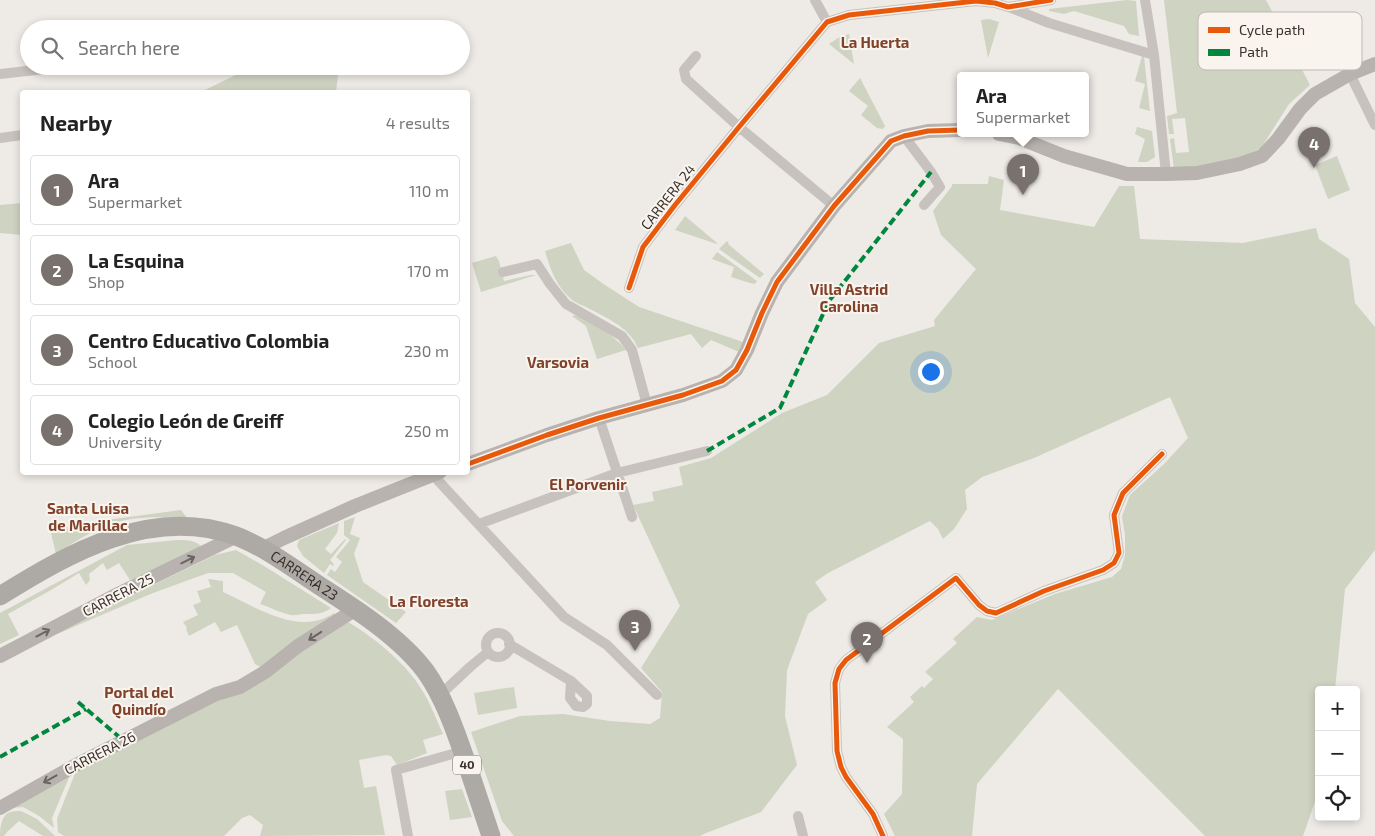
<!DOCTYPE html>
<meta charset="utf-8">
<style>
:root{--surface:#fff;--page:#f6f6f6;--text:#222;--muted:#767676;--line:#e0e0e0;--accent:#78716d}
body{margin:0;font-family:"Exo 2",sans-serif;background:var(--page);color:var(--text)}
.controls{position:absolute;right:15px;bottom:15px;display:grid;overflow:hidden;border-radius:5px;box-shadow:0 2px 8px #0003}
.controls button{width:45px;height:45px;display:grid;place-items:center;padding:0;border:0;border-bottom:1px solid var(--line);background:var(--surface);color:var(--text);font:25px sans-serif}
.you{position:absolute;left:930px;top:371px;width:18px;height:18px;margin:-12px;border:4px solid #fff;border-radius:50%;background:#1a73e8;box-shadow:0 0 0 8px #1a73e833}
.badge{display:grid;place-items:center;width:32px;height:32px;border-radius:50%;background:var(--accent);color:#fff;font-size:16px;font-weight:700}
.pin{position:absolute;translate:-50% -41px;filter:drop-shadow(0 1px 2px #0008)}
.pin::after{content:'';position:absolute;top:26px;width:18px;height:15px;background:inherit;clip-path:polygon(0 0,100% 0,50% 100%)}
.popup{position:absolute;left:957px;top:72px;width:132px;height:65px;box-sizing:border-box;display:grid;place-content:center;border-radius:5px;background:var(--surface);filter:drop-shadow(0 1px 4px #0005);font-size:16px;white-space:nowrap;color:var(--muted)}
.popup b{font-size:19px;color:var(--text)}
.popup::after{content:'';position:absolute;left:50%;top:100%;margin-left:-10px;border:10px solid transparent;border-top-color:var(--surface)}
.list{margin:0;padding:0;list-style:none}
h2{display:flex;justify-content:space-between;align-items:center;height:65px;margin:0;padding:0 20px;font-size:21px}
h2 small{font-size:16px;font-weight:400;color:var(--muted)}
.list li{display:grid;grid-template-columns:32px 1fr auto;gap:15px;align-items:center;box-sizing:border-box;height:70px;margin:0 10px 10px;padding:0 10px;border:1px solid var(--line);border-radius:5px}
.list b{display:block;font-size:19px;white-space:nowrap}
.list p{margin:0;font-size:16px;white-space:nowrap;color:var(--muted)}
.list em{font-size:16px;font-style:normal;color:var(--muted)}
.icon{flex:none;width:28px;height:28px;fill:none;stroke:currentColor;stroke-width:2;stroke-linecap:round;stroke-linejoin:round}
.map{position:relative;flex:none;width:1375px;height:836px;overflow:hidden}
.search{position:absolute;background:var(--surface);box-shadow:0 2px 8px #0003;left:20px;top:20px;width:450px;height:55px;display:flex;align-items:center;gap:12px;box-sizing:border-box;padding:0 18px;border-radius:28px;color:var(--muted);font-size:19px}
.panel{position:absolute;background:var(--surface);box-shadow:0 2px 8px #0003;left:20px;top:90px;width:450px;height:385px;border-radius:5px}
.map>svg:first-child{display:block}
</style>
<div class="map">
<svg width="1375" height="836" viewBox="0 0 1375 836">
<rect width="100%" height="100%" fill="#eeeae6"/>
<path fill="#cfd3c1" d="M1127,0l9,1 3,35 -10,-2 -5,-8 -50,-15 -10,3 -15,-3v-2z
M1164,0h102l44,85 -21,19 -28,44 -21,10 -43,10 -23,1 -4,-30 4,-1 2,15 13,-1 -4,-34 -13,1 2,15h-5l-2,-18 10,-3z
M989,19l10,3 -11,36 -7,-38z
M849,34l5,30 -25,-20 9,-6z
M1142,56l2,1 6,54 -11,-3 6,-24 -10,-3z
M254,66h85l-3,26h-135z
M860,78l25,48 -2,3 -6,-1 -16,-13 7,-9 -19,-15z
M1137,127l15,4 3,26 -8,5h-9l7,-23 -10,-5z
M1337,156l13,34 -22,9 -13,-34z
M989,176l15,4 -4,30 94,17 25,-41h15l6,53 103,4 73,-15 3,11 30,20 6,44 20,24v223l-30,39 -10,101h-16v100l-16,46h-98l-147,-147 -81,95 -5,52h-77l-11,-22 18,-20 1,-55 -16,-12 27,-25 -4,-5 12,-11 2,2 9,-9 -8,-7 32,-29 -4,-4 24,-22 15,3 63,-26 57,-17 9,-8 4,-14v-20l-3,-19 8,-21 35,-32 23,-25 -18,-41 -136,61 -52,19 -17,13 2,19 -13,20 -11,10 -5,-10 -8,-8 -102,52 -13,9 12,18 -19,14 -21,56 -2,46 12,49 -36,47 -55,21 -6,3h-186l-12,-15 -31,-89 49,-16 43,-2 47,7 40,3 10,-6 2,-26 -21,-24 39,-62 -47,-101 21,-4 -2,-9 31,-7 -4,-18 32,-9 71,-45 45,-18 52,-52 56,-17 -1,-6 42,-51 -35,-34 -8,-24 19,-25v-2h36z
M22,203v32l-22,-2v-28z
M685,216l32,27v1l-42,-14z
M727,241l2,2 -1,1 36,30 -4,4 -41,-29z
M571,243l13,27 21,15 34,22 104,35 -4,10 -28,-12 -9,8 -11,-14 -53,14c-9,-22 -34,-31 -54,-42 -5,-2 -10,-4 -14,-8 -14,-12 -20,-30 -25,-47z
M717,252l40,29 -2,3 -5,-1 -19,-6 3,-10 -22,-8z
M496,256l3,5 5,20 27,-6h5l-55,17 -9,-29z
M576,315c19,10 36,18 50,35l-29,9 -11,-33 -14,-10z
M181,510l6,8c-25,-1 -53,-2 -77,6 -19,7 -37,19 -54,30l-5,-21 26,-9z
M355,517l-5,17 10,4 -6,16 9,28 43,30 -10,11 -69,-48 4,-6 4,3 7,-10 -6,-5 14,-17 -6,-5v-14z
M339,523l-2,10 -12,16 6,5 14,-15 1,1 -16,20 4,4 -1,2 -3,-2 -6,9 -21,-17 -6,-10 2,-6z
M177,540c9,0 17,0 24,6l-3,4 -68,30 -11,-17 -12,7 -4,-7 -14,11 1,6 -4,5 -7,-12 -28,17 -43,24 11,21 -19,9v-31l127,-68z
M236,550l28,16 67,42c-9,7 -17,6 -28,6 -4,0 -8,2 -12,1 -11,-2 -21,-8 -31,-11l6,-12 -33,-19h-25l-55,20 -96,41 3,-4 155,-75z
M208,579l15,2v11c33,15 76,45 111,21l3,5 -73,51 -9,-5 -18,-39 -16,7 -6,-10 -26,14 -3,-7 1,-1 -4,-6 15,-7 -5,-10 8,-3 -4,-11 14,-4z
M348,622c23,13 53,38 68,59 12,16 19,35 27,53l-20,6 4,13 -30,12 -6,-9 -5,-1 -27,5 5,28 12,-2 9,49 -125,1 3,-11 -13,-10 -8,3 -18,18h-160l-6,-4 -1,-13 19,-48z
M514,687l3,21 -39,7 -4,-22z
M71,773l-19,45 2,10 -15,-12 -16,-9 -13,1z
M462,789l10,28 -22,3 -5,-29z
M21,811l16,8 18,17h-12l-24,-15 -12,11 -3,4h-4c0,-7 1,-19 8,-23 4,-2 9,-2 13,-2z"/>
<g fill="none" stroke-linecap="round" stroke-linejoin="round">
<path stroke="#c7c2be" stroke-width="10" d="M815,0l12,22
M1145,0l9,55 12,119
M1009,7l40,16 105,32
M696,56l-12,14 2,9 53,48 95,79
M0,74l71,-8
M1350,74l25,51
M904,136l27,36 9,15 -16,18
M0,138l22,-3
M503,272l34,-8 13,20 16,20 56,32 10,14 15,55
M629,288l14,-41 32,-42 64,-78 88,-105 22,-7 127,-14 19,2 13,4 43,-7
M599,418l33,99
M433,475l131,142 43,28 50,50
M479,524l138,-51 90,-22
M486 645a12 12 0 1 1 24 0a12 12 0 1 1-24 0Z
M509,644l62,37 16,15v8l-4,3 -7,-1 -6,-8 1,-17
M440,695l30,-28 18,-15
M798,816l5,20
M408,836l-12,-66 67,-19
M883,836l-10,-22 -27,-37 -5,-10 -4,-16 -2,-68 4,-14 7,-9 110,-82 23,27 8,6 9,2 48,-22 59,-21 11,-7 5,-10 -5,-38 9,-22 39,-39"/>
<path stroke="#b8b3ae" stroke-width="14" d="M999,134l20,4 45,18 63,18h39l31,-1 43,-9 22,-8 16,-17 22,-30 15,-15 35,-20 25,-10
M468,464l79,-29 52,-17 84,-23 39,-14 14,-11 11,-20 15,-37 15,-31 57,-76 57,-65 13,-5 24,-5 32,-1
M262,549l22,-11 71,-32 85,-34
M0,656l118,-62 119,-58
M0,808l76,-43 140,-71 24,-7 25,-15 33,-26 58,-37"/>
<path stroke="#ada9a5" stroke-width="19" id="s1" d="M0,596c69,-43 152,-91 236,-60 29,11 58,33 84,50 36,23 81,52 106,86 19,27 30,61 41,92 8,24 16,48 24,72"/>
<path stroke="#00873e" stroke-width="4" stroke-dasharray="8 4" stroke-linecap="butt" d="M707,451l73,-43 49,-107 102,-129
M78,702l46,39
M0,757l86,-48"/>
<defs>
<path id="cycleway" d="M629,288l14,-41 32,-42 64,-78 88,-105 22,-7 127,-14 19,2 13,4 43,-7
M468,464l79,-29 52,-17 84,-23 39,-14 14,-11 11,-20 15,-37 15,-31 57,-76 57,-65 13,-5 24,-5 32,-1
M883,836l-10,-22 -27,-37 -5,-10 -4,-16 -2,-68 4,-14 7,-9 110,-82 23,27 8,6 9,2 48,-22 59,-21 11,-7 5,-10 -5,-38 9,-22 39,-39"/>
</defs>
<use href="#cycleway" stroke="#f9f4ee" stroke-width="8"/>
<use href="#cycleway" stroke="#e8590c" stroke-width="5"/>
</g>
<defs><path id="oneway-shaft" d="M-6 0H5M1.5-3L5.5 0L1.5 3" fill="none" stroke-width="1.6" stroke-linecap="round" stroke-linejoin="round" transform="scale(1.25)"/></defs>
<g stroke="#6c6460">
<use href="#oneway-shaft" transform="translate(188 560) rotate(-26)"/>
<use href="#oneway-shaft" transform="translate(43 633) rotate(-28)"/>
<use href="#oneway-shaft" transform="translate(315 636) rotate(147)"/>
<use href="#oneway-shaft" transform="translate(50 779) rotate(151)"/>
</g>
<g text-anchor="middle" stroke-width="4" stroke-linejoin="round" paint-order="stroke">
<rect fill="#f9f4ee" stroke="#736b66" stroke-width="1" x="453" y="755.5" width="28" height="19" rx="4"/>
<g font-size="12" font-weight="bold" fill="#39302c">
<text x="467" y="769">40</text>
</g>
<g font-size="14" fill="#39302c" stroke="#f9f4ee">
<text transform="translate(668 197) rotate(-52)" y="5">CARRERA 24</text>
<text dy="5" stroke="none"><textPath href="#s1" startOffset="332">CARRERA 23</textPath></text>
<text transform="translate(118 595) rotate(-27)" y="5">CARRERA 25</text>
<text transform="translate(100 753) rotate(-27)" y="5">CARRERA 26</text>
</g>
<g font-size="15" font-weight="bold" fill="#81422c" stroke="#f9f4ee">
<text x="875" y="48">La Huerta</text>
<text x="849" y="295">Villa Astrid<tspan x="849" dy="17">Carolina</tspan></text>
<text x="558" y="368">Varsovia</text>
<text x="588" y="490">El Porvenir</text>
<text x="88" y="514">Santa Luisa<tspan x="88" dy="17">de Marillac</tspan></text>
<text x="429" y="607">La Floresta</text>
<text x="139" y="698">Portal del<tspan x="139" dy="17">Quindío</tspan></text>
</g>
</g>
<rect x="1198" y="12" width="164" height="58" rx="8" fill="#f9f4ee" stroke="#bfb9b4" stroke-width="1"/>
<rect x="1208" y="27" width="22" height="6" fill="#e8590c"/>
<rect x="1208" y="49" width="22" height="7" fill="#00873e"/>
<g font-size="14" fill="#39302c">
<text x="1239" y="35">Cycle path</text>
<text x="1239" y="57">Path</text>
</g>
</svg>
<div class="controls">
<button>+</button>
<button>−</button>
<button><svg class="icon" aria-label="locate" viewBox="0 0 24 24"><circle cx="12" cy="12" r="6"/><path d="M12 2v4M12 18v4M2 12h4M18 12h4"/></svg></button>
</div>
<div class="you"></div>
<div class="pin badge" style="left:1023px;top:195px">1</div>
<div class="popup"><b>Ara</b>Supermarket</div>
<div class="pin badge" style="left:867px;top:663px">2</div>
<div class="pin badge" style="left:635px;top:651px">3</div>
<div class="pin badge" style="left:1314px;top:168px">4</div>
<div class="search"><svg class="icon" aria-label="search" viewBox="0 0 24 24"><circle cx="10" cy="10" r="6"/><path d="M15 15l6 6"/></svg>Search here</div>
<section class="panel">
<h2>Nearby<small>4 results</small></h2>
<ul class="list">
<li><span class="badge">1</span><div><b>Ara</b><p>Supermarket</p></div><em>110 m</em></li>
<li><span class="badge">2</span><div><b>La Esquina</b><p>Shop</p></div><em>170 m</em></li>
<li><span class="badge">3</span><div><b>Centro Educativo Colombia</b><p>School</p></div><em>230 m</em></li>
<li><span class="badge">4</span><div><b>Colegio León de Greiff</b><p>University</p></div><em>250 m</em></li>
</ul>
</section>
</div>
